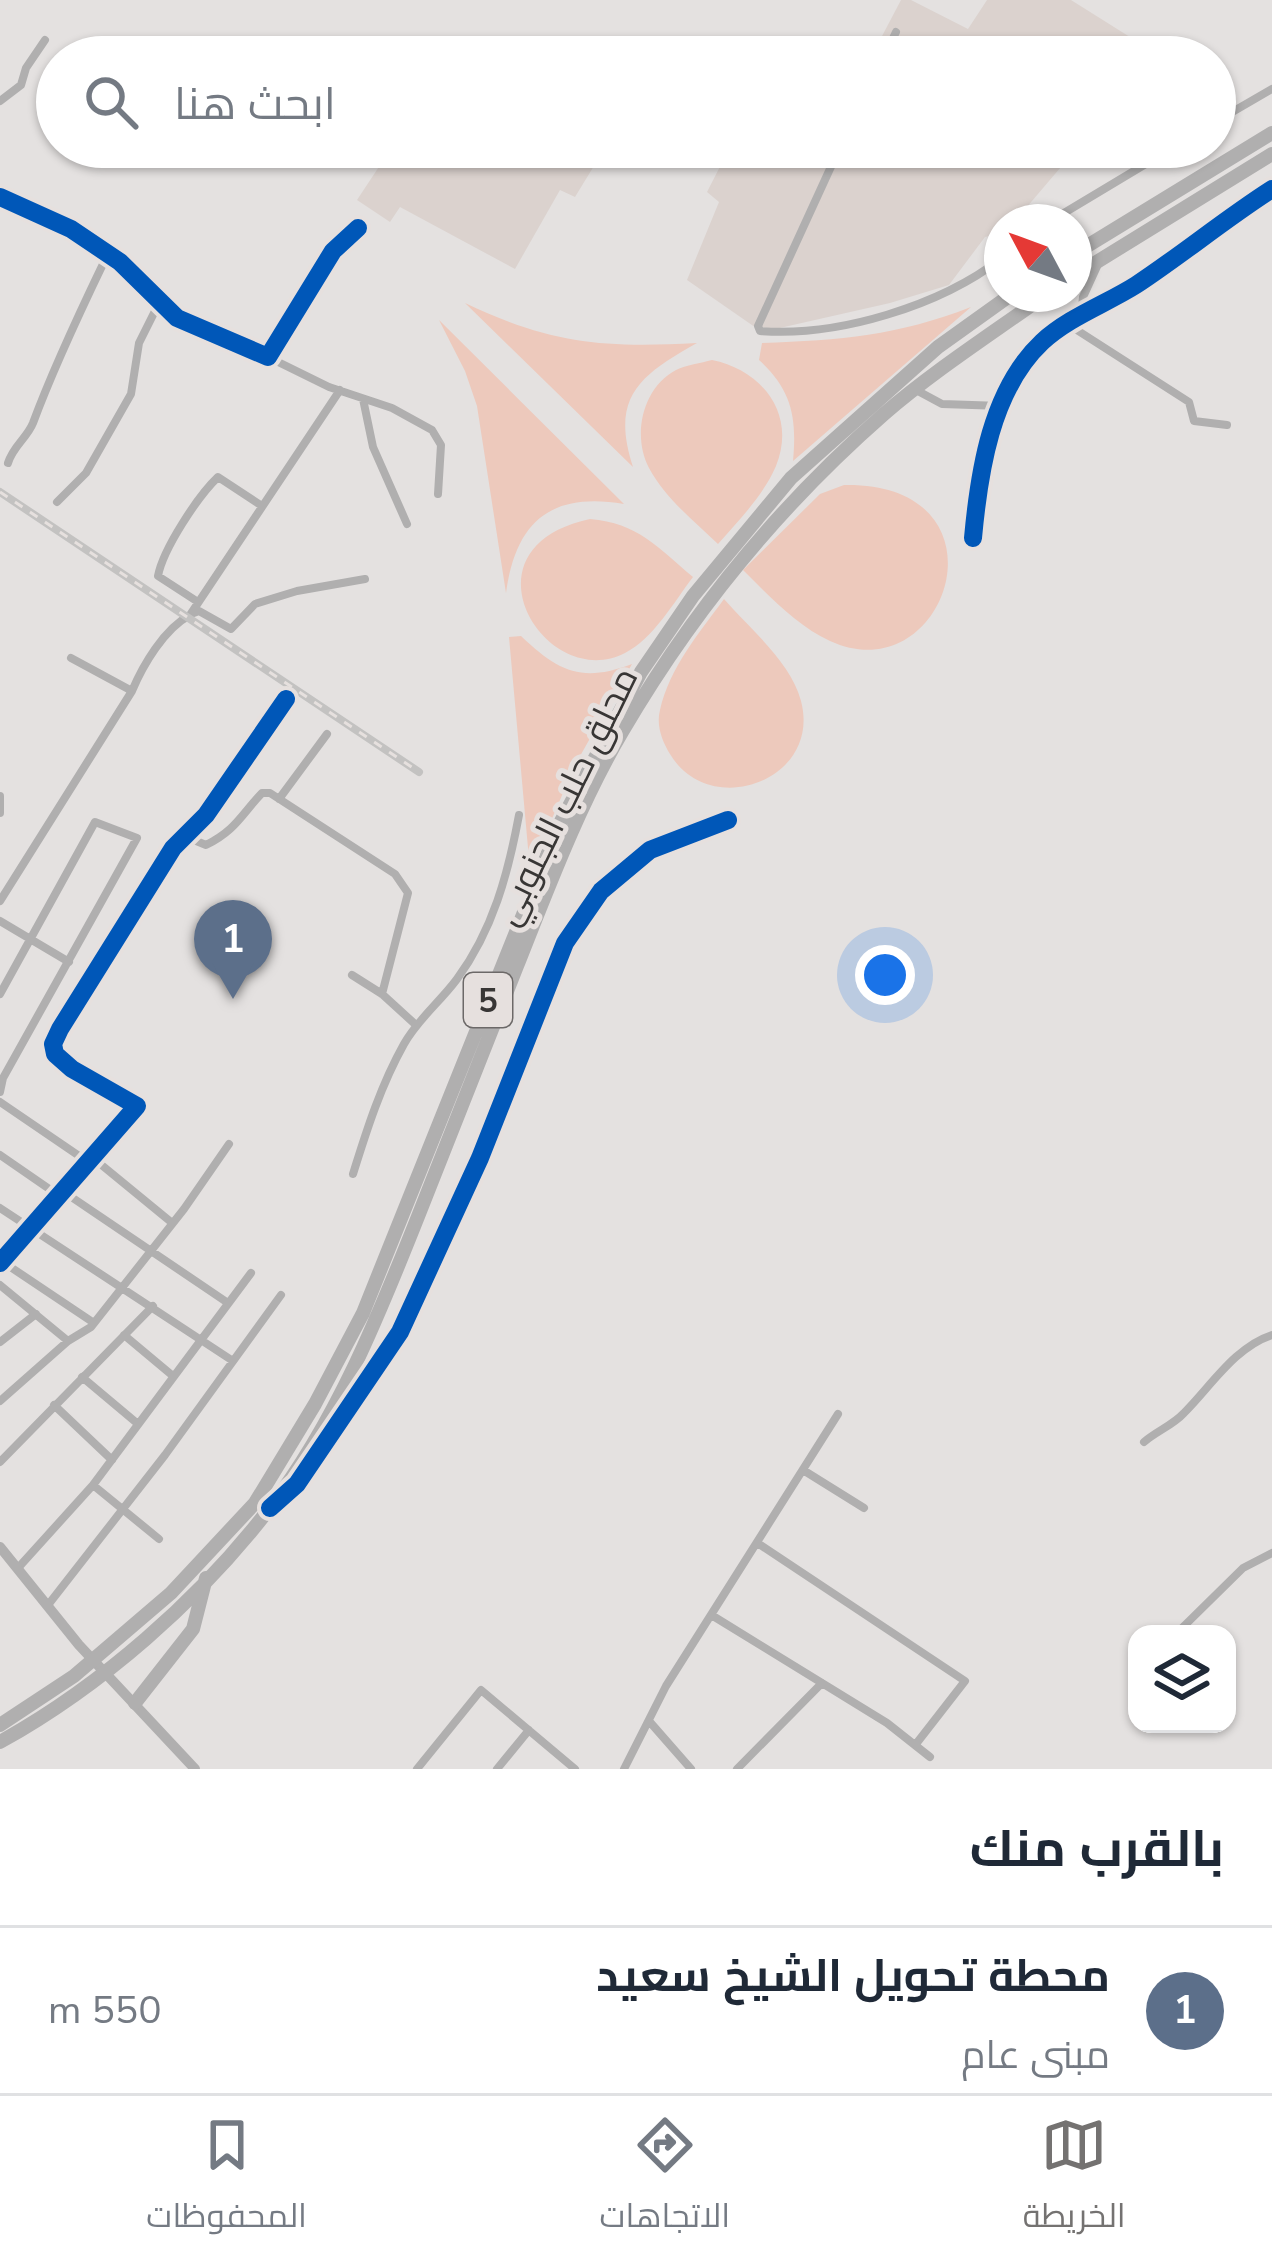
<!DOCTYPE html>
<html lang="ar">
<meta charset="utf-8">
<style>
:root{--surface:#fff;--page:#f6f6f7;--text:#1f2937;--muted:#747a83;--line:#e0e1e3;--accent:#747271}
body{margin:0;font-family:"Nunito Sans",Cairo,sans-serif;background:var(--page);color:var(--text);direction:rtl}
.controls{position:absolute;right:36px;bottom:36px;display:grid;overflow:hidden;border-radius:24px;box-shadow:0 3px 9px #0004}
.controls button{width:108px;height:108px;display:grid;place-items:center;padding:0;border:0;border-bottom:3px solid var(--line);background:var(--surface);color:var(--text);font:60px sans-serif}
.compass{position:absolute;left:984px;top:204px;width:108px;height:108px;border-radius:50%;background:var(--surface);box-shadow:0 3px 9px #0004;rotate:311deg}
.you{position:absolute;left:885px;top:975px;width:42px;height:42px;margin:-30px;border:9px solid #fff;border-radius:50%;background:#1a73e8;box-shadow:0 0 0 18px #1a73e833}
.badge{display:grid;place-items:center;width:78px;height:78px;border-radius:50%;background:var(--accent);color:#fff;font-size:39px;font-weight:700}
.pin{position:absolute;translate:-50% -99px;filter:drop-shadow(0 3px 6px #0008)}
.pin::after{content:'';position:absolute;top:63px;width:42px;height:36px;background:inherit;clip-path:polygon(0 0,100% 0,50% 100%)}
.list{margin:0;padding:0;list-style:none}
h2{display:flex;justify-content:space-between;align-items:center;height:156px;margin:0;padding:0 48px;font-size:51px}
h2 small{font-size:39px;font-weight:400;color:var(--muted)}
.list li{display:grid;grid-template-columns:78px 1fr auto;gap:36px;align-items:center;box-sizing:border-box;height:168px;padding:0 48px;border-top:3px solid var(--line)}
.list b{display:block;font-size:45px;white-space:nowrap}
.list p{margin:0;font-size:39px;white-space:nowrap;color:var(--muted)}
.list em{font-size:39px;font-style:normal;color:var(--muted)}
.icon{flex:none;width:66px;height:66px;fill:none;stroke:currentColor;stroke-width:2;stroke-linecap:round;stroke-linejoin:round}
.map{position:relative;flex:none;width:1272px;height:1769px;overflow:hidden;direction:ltr}
.search{position:absolute;background:var(--surface);box-shadow:0 3px 9px #0004;left:36px;right:36px;top:36px;height:132px;display:flex;align-items:center;gap:30px;box-sizing:border-box;padding:0 42px;border-radius:66px;color:var(--muted);font-size:45px}
.sheet{height:324px;background:var(--surface)}
nav{display:flex;justify-content:space-around;align-items:center;box-sizing:border-box;height:168px;border-top:3px solid var(--line);background:var(--surface);font-size:33px;color:var(--muted)}
nav a{display:grid;justify-items:center;gap:6px}
nav .on{color:var(--accent)}
.map>svg:first-child{display:block}
</style>
<div class="map">
<svg width="1272" height="1769" viewBox="0 0 1272 1769">
<rect width="100%" height="100%" fill="#e4e1e0"/>
<path fill="#dbd2ce" d="M901,0h10l57,29 19,-29h84l86,54 -3,3h-283z
M392,147h180l25,14 -22,36 -15,-7 -45,79 -115,-62 -10,15 -33,-22z
M730,147h79l11,6 4,-6h254l-64,75h-12v11l-17,4 -36,48 -59,18 -128,29 -75,-52 32,-78 -12,-10z"/>
<path fill="#edc9bc" d="M465,303c86,41 138,45 232,40 -57,32 -87,54 -64,124z
M971,307l-178,154c4,-43 -1,-71 -34,-101l3,-17c80,-3 134,-7 209,-36z
M439,320l185,184c-72,-12 -108,16 -118,89l-29,-187 -12,-35z
M712,360c50,10 85,54 64,106 -13,30 -37,54 -58,78 -24,-23 -53,-46 -69,-76 -17,-32 -7,-80 27,-98 10,-5 25,-7 36,-10z
M844,485c172,-3 104,210 -14,156 -33,-15 -62,-46 -87,-71l77,-76z
M590,519c48,4 67,28 103,58 -19,25 -40,62 -68,76 -79,41 -170,-105 -35,-134z
M724,599c26,30 67,63 77,102 21,79 -91,120 -131,53 -8,-13 -14,-29 -10,-44 10,-43 39,-77 64,-111z
M521,636c38,36 61,47 111,28l-57,101 -45,105 -21,-233z"/>
<g fill="none" stroke-linecap="round" stroke-linejoin="round">
<path stroke="#b0afaf" stroke-width="8" d="M884,57l12,-25
M0,101l21,-16 5,-17 19,-28
M1215,122l57,-33
M840,147l-82,179 2,5c78,6 180,-25 242,-73
M0,197l71,32 49,33 57,56 91,39 65,-106 25,-23
M1049,222l125,-75
M1081,315l2,-18 16,-35
M1069,325l120,77 5,19 33,4
M268,357l61,30 63,21 40,22 9,15 -3,49
M916,390l26,14 60,2
M363,399l10,48 34,77
M8,463c5,-17 19,-25 25,-40 20,-54 45,-107 70,-159l9,-7
M57,502l29,-29 45,-79 8,-51 21,-42
M973,538c6,-66 18,-148 69,-196 27,-25 64,-38 94,-57 47,-31 89,-66 136,-96
M198,602l-40,-26c5,-27 40,-80 60,-99l44,29
M191,614l8,-3 32,18 24,-25 42,-13 68,-12
M71,658l61,33
M0,796v17
M279,799l48,-65
M184,836l22,9c30,-15 35,-30 56,-52h8l125,81 13,19 -26,101
M0,901l132,-210c11,-26 32,-62 58,-76l150,-225
M0,921l69,41
M352,975l30,19 34,31
M0,994l95,-172 42,16 -134,240 -3,14
M0,1102l88,60
M0,1155l58,40
M93,1158l78,64
M353,1174c14,-45 28,-89 51,-130 14,-25 36,-42 53,-65 36,-49 51,-105 62,-164
M61,1190l167,113
M0,1208l233,153
M0,1260l94,63
M0,1263l137,-157 -65,-37 -17,-15 -2,-10 7,-15 113,-181 33,-33 80,-116
M0,1285l68,56
M124,1335l49,41
M0,1342l36,-28
M82,1377l56,47
M0,1401l68,-60 23,-14 93,-118 45,-65
M54,1405l58,55
M1144,1442c13,-11 29,-17 40,-29 27,-27 51,-66 88,-78
M0,1462l153,-156
M803,1470l61,38
M93,1485l66,54
M284,1495l13,-11 103,-152 80,-174 85,-215 36,-52 49,-41 78,-30
M759,1544l206,137 -49,63
M18,1568l75,-83 158,-212
M48,1605l117,-150 116,-160
M713,1616l174,107 43,34
M1155,1630l26,-1 62,-61 29,-15
M649,1721l42,48
M417,1769l64,-79 94,79
M497,1769l32,-39
M624,1769l42,-83 172,-272
M737,1769l85,-86"/>
<path stroke="#b0afaf" stroke-width="10" d="M0,1547l79,98 116,124"/>
<path stroke="#b0afaf" stroke-width="14" d="M1074,254l198,-121
M1074,276l198,-122
M135,1703l58,-74 13,-51
M0,1725l74,-49 97,-83 84,-90 60,-99 48,-91 196,-488 82,-153 52,-76 98,-118 147,-131 74,-53
M0,1742c101,-56 199,-142 269,-233 67,-87 110,-194 150,-295 32,-82 65,-165 98,-248 31,-78 62,-161 105,-234 70,-120 158,-227 262,-318 51,-44 109,-81 163,-120"/>
<defs>
<path id="rail" d="M0,492l419,280"/>
</defs>
<use href="#rail" stroke="#c3c2c1" stroke-width="8"/>
<use href="#rail" stroke="#e6e0de" stroke-width="3" stroke-dasharray="9" stroke-linecap="butt"/>
<defs>
<path id="cycleway" d="M0,197l71,32 49,33 57,56 91,39 65,-106 25,-23
M973,538c6,-66 18,-148 69,-196 27,-25 64,-38 94,-57 47,-31 89,-66 136,-96
M0,1263l137,-157 -65,-37 -17,-15 -2,-10 7,-15 113,-181 33,-33 80,-116
M270,1508l27,-24 103,-152 80,-174 85,-215 36,-52 49,-41 78,-30"/>
</defs>
<use href="#cycleway" stroke="#e6e0de" stroke-width="26"/>
<use href="#cycleway" stroke="#0057b8" stroke-width="18"/>
</g>
<g text-anchor="middle" stroke-width="10" stroke-linejoin="round" paint-order="stroke">
<rect fill="#e6e0de" stroke="#6c6968" stroke-width="3" x="464" y="973" width="48" height="54" rx="9"/>
<g font-size="33" font-weight="bold" fill="#383635">
<text x="488" y="1012">5</text>
</g>
<g font-size="36" fill="#383635" stroke="#e6e0de">
<text transform="translate(565 796) rotate(-64)" y="13">محلق حلب الجنوبي</text>
</g>
</g>
</svg>
<div class="controls">
<button><svg class="icon" aria-label="layers" viewBox="0 0 24 24"><path d="M12 4l9 5-9 5-9-5zM3 14l9 5 9-5"/></svg></button>
</div>
<svg class="compass" viewBox="-18 -18 36 36"><path d="M0-13l5 13h-10z" fill="#e53935"/><path d="M0 13l5-13h-10z" fill="#747a83"/></svg>
<div class="you"></div>
<div class="pin badge" style="left:233px;top:999px;background:#5c6f8a">1</div>
<div class="search"><svg class="icon" aria-label="search" viewBox="0 0 24 24"><circle cx="10" cy="10" r="6"/><path d="M15 15l6 6"/></svg>ابحث هنا</div>
</div>
<section class="sheet">
<h2>بالقرب منك<small></small></h2>
<ul class="list">
<li><span class="badge" style="background:#5c6f8a">1</span><div><b>محطة تحويل الشيخ سعيد</b><p>مبنى عام</p></div><em>550 m</em></li>
</ul>
</section>
<nav>
<a class="on"><svg class="icon" aria-label="map" viewBox="0 0 24 24"><path d="M3 6l6-2 6 2 6-2v14l-6 2-6-2-6 2zM9 4v14M15 6v14"/></svg>الخريطة</a>
<a><svg class="icon" aria-label="directions" viewBox="0 0 24 24"><path d="M12 3l9 9-9 9-9-9zM9 14v-3h6M13 9l2 2-2 2"/></svg>الاتجاهات</a>
<a><svg class="icon" aria-label="saved" viewBox="0 0 24 24"><path d="M7 4h10v16l-5-4-5 4z"/></svg>المحفوظات</a>
</nav>
